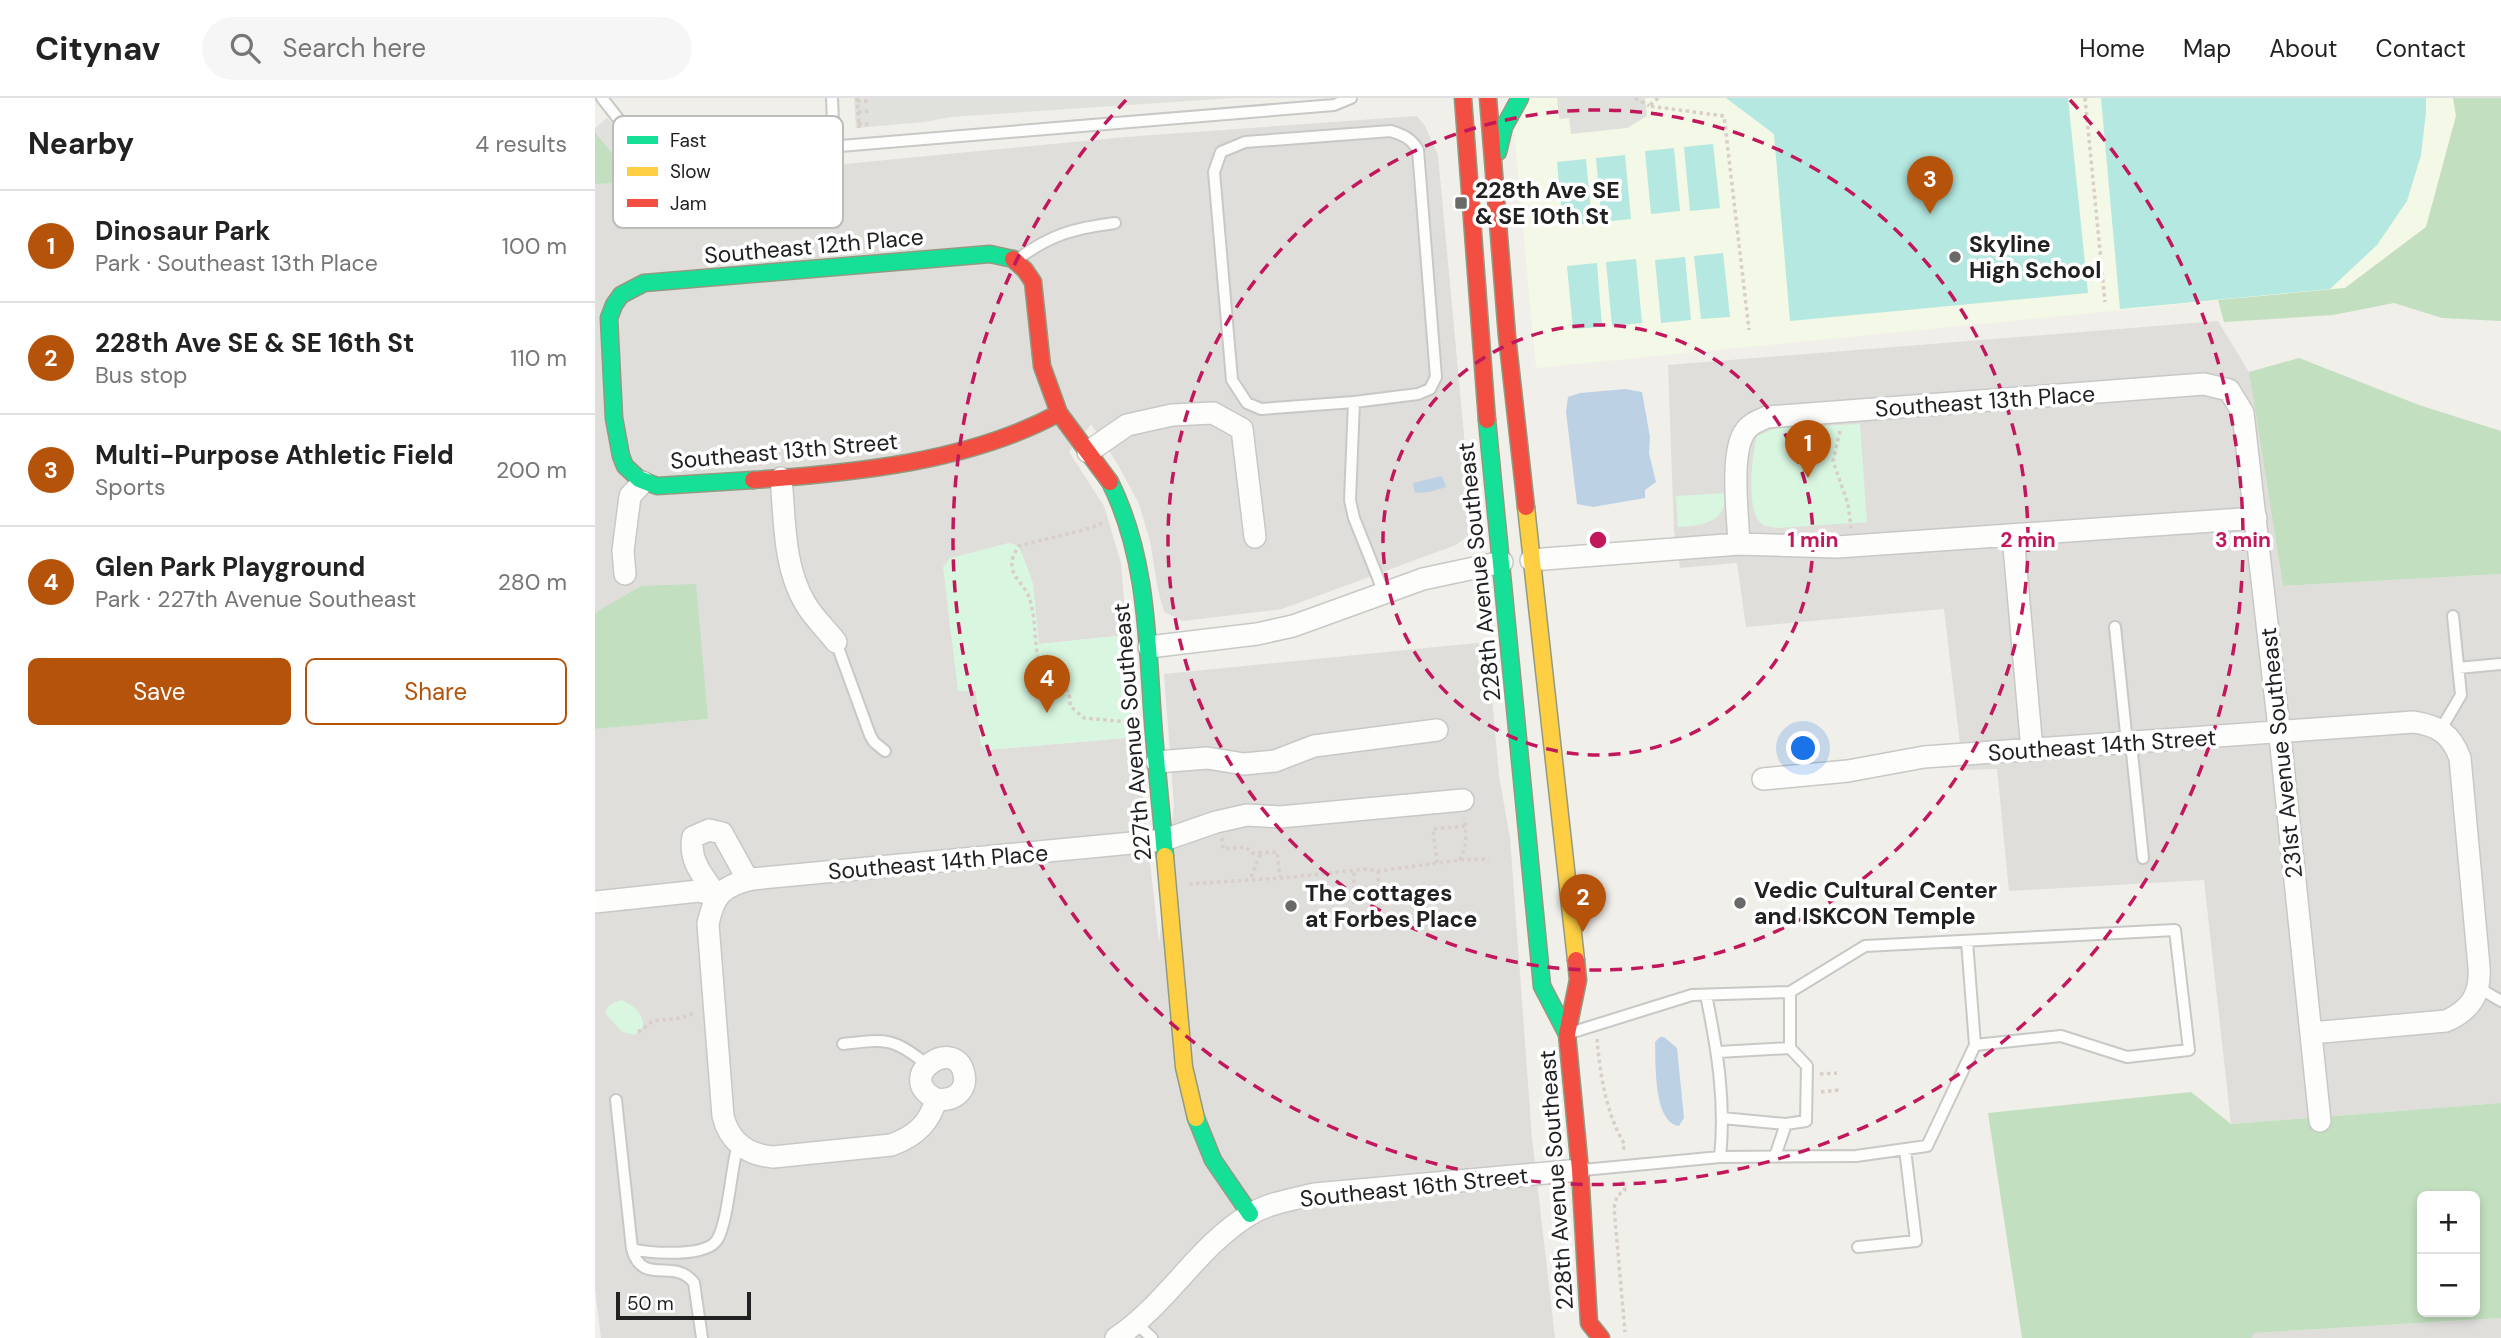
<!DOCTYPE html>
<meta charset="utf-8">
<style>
:root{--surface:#fff;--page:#f6f6f6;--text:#222;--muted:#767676;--line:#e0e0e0;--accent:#b45309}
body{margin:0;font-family:"DM Sans",sans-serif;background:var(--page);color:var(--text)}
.controls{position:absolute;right:21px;bottom:21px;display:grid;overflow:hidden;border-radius:10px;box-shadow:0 4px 10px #0003}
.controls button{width:63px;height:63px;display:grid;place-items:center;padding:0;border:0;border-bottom:2px solid var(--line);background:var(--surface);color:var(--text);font:35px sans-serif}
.scale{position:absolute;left:21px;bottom:18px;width:135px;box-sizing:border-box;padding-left:7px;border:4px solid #212121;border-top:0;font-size:19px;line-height:24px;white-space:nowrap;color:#212121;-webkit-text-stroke:5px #fff;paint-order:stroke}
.you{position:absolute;left:1209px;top:651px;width:24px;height:24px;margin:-18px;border:5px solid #fff;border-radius:50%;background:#1a73e8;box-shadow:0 0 0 10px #1a73e833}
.badge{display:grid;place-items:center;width:46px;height:46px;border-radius:50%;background:var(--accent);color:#fff;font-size:23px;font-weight:700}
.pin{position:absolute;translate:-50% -58px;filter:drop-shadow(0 2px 4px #0008)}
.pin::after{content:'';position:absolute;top:37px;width:24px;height:21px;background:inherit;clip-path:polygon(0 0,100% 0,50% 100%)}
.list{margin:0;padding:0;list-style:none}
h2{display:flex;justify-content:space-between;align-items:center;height:91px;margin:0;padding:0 28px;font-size:30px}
h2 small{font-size:23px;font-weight:400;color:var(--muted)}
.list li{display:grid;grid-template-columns:46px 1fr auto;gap:21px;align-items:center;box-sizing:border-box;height:112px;padding:0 28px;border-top:2px solid var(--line)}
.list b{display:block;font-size:26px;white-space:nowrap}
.list p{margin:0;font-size:23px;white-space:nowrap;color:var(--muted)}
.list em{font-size:23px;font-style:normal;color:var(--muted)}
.actions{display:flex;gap:14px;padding:21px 28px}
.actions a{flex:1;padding:16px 0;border:2px solid var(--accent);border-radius:10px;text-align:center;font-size:24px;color:var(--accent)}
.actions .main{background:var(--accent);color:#fff}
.icon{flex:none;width:38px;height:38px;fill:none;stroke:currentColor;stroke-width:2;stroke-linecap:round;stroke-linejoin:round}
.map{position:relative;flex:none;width:1906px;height:1240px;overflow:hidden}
header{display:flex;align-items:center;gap:42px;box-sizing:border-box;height:98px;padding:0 35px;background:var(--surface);border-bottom:2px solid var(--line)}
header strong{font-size:33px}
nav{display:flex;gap:38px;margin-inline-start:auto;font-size:24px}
.search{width:490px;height:63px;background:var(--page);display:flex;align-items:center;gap:18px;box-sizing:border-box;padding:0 24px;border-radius:38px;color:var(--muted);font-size:26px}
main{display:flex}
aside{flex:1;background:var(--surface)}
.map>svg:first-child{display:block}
</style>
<header>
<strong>Citynav</strong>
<div class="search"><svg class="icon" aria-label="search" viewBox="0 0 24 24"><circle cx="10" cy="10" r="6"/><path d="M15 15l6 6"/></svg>Search here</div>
<nav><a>Home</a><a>Map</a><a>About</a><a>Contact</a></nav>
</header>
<main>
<aside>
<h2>Nearby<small>4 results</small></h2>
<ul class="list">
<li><span class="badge">1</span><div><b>Dinosaur Park</b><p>Park · Southeast 13th Place</p></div><em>100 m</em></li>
<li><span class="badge">2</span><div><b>228th Ave SE &amp; SE 16th St</b><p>Bus stop</p></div><em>110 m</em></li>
<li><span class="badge">3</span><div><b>Multi-Purpose Athletic Field</b><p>Sports</p></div><em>200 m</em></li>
<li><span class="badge">4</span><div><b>Glen Park Playground</b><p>Park · 227th Avenue Southeast</p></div><em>280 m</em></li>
</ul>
<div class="actions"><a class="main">Save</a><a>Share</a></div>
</aside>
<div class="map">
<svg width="1906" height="1240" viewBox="0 0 1906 1240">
<rect width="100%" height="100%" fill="#f0efea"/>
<path fill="#dfdedb" d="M822,18l8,10 13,29 35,377 -17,13 -174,64 -99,12 -19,-9 -6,-22 -8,-49 -11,-37 -22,-41 -26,-39 -22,28 35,54 17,57 6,72 -88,9 -3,-24 -27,-77 -27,8 -24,140h18l5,55 6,4 149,-13 23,206 15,-138 -10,-131 323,-32 12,134 11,62 22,300 23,200h-954l-6,-50v-559l112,-10 -92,-116 -20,10v-429l62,-2 469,-45z
M1623,223l31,51 34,214 218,-12v529l-270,21 -27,-244 -195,11 -12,-122 -34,1 -19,-161 -198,18 -9,-64 -57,5 -6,-37 -6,-166z
M1906,1220v20h-249v-5z"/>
<path fill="#f4f8e6" d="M916,0h942l3,18 -30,111 -81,61 -809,80z"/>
<path fill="#c2dfbf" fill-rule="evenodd" d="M1858,0h48v223l-59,-3 -48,-15 -61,12 -109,7 -6,-22 127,-12 81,-61 30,-111z
M0,34l18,22 29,16 9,-15 6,27 -62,2z
M1704,260l120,47 82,26v143l-218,12 -34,-214z
M101,486l12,135 -113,10v-116l46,-27z
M1596,994l40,32 270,-21v215l-248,15 -1,5h-230l-34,-225zM1827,1098h53v116h-53z"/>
<path fill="#d8f6e0" d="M1265,326l7,98 -89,6c-6,-1 -12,-1 -16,-4 -17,-13 -10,-70 -5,-88l19,-8z
M1131,395c-1,31 -23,32 -48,34l-2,-31z
M414,445l10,3 14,37 6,61 88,-9 9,102 -149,13 -6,-4 -5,-55h-18l-15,-124 7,-9z
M27,902c11,6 22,13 21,27l-8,8 -13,-3 -17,-19c1,-8 9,-11 17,-13z"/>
<path fill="#b4e8e0" d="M1131,0h342l20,195 -298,28 -16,-187z
M1506,0h325v14l-5,43 -14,46 -30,44 -47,44 -210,20z
M1118,46l7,64 -30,3 -6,-64z
M1079,50l6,63 -29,3 -6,-63z
M1030,57l6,64 -29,3 -6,-64z
M991,61l6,64 -29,3 -6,-64z
M1128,155l7,64 -29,2 -7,-63z
M1090,159l6,63 -30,3 -6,-63z
M1041,161l6,64 -30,3 -6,-64z
M1002,165l5,64 -29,2 -6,-63z"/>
<path fill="#e0e0dd" d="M259,0h379l-282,19 -26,5 -69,6z
M962,0h88l2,18 -20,12 -56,6 -2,-16 -10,1z
M12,20l20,22 24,15 -8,15 -30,-16 -18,-22v-4z"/>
<path fill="#bdd1e4" d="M1030,291l17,3 8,45 -1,16 7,29 -11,8v8l-52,9 -16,-3 -11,-92 2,-15 12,-4z
M847,378l4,11 -16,5 -15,1 -2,-10z
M1065,939h4l13,11 7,70 -5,8c-26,-4 -23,-62 -24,-84z"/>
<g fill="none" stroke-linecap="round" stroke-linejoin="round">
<defs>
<path id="lane" d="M7,0l35,45 58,15 639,-53 17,-7
M237,0l2,49
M796,33c12,4 20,7 27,19l18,227 -6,12 -12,5 -64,8 -93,7 -14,-6 -15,-23 -18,-208 7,-20 24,-10z
M423,161c33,-25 58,-31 97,-36
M759,304l-4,98 4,18 30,75
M1520,529l12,116
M241,544l34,93 4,7 11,9
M1863,570l43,-4
M1846,631l20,-34 -8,-79
M1536,645l12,115
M1884,890l22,13
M1111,897c11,53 20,107 14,162
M975,935l122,-38 98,-3 75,-46 310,-16 14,120 -62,7 -66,-21 -86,9 -8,-104
M248,946c42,-5 51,-7 84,21
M1123,954l72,-4v-56
M21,1002l16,149c17,4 73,9 85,-9 11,-17 14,-72 21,-96
M1127,1020l64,6 20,-3 1,-55 -17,-18
M1180,1058l11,-32
M988,1072l137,-13 136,-1 71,-10 48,-101
M1263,1149l58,-6 -11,-92
M37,1151c10,38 43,8 62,34l8,55
M541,1225l16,15"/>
<path id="street" d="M493,354l39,-27 45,-10 41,-2 29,16 13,108
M186,380c4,41 2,88 24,125 8,14 21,26 31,39
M1418,437l19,215
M1144,446c-1,-27 -9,-89 5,-111 5,-9 14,-12 23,-16l437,-33 25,6 14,23 38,333 39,375
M936,462l208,-16 98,3 419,-29
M30,476l-2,-23 7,-55 13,-14
M554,549l108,-13 36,-8 130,-47 79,-17
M562,664l50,-4 37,6 31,-3 39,-15 123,-16
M1168,681l85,-8 76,-14 490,-35c25,4 37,12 46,36l19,209c2,27 -8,43 -33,54l-135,12
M122,798c-13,-19 -29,-35 -24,-59l16,-7 13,3 26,47
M0,804l104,-11 18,5
M341,1001c-44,-22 20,-65 28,-25 4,18 -12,28 -28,25 -6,25 -22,38 -45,46l-118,12c-26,-2 -44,-16 -50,-41l-15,-192c6,-29 14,-38 44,-45l412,-39 52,-18 31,-7 33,2 183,-17
M521,1240c51,-34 81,-91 133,-123 19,-12 45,-16 66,-21l265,-24"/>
<path id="fast" d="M903,54l6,-25 16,-29
M892,322l55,566 25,48
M158,382l-96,6 -18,-7 -14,-13 -4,-10 -7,-38 -5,-100 5,-13 7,-10 23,-12 346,-29 23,5
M515,384c35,70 37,148 42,225 3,49 9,99 13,149
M601,1020l17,42 37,54"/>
<path id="slow" d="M931,409l50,453
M570,758l19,211 12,51"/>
<path id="jam" d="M868,0l24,322
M893,0l19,238 19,171
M418,161l12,11 8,12 9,84 17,47 51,69
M158,382c101,-7 216,-18 306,-67
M981,862l2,20 -11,54 13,136 9,153 12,15"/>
</defs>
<use href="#lane" stroke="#c8c8c6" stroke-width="14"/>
<use href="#street" stroke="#c8c8c6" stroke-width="24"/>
<use href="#fast" stroke="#929b80" stroke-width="19"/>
<use href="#slow" stroke="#929b80" stroke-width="19"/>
<use href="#jam" stroke="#929b80" stroke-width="19"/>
<path stroke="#d9cec8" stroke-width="3.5" stroke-dasharray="3.5 3.5" stroke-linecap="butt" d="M262,0l2,30
M1040,0l14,8
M1063,0l-9,8 75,10 25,214
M1490,0l20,204
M262,3h13
M263,14l12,-1
M263,26h14
M1245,333l-7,30 15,43 3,24
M507,425l-11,5 -72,18c-4,6 -8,12 -7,20 1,13 15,21 18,34 8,26 2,54 15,80 17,1 26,8 25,26l14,12 44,4 4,-2
M627,740l1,11 23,-2 6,6 25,-1 3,25
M865,762l6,-17 -1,-25
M842,765l-4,-34 32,-3
M783,773l1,40
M656,779l10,-24
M594,786l105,-7 70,-8 14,2 82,-11 29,-1
M759,806v-33
M43,934l15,-11 27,-3 15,-5
M1002,941c3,35 9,75 28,106l-3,7
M1225,976l17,-1
M1226,994l18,-2
M1027,1083l3,9 -8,6 -3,12 11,124"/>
<use href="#lane" stroke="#fdfdfc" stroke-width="10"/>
<use href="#street" stroke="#fdfdfc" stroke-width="21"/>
<use href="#fast" stroke="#16e098" stroke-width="16"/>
<use href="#slow" stroke="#ffcf43" stroke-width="16"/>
<use href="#jam" stroke="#f24e42" stroke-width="16"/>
</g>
<g fill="none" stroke="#c2185b" stroke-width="3.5" stroke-dasharray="12 9">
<circle cx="1003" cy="442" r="215"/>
<circle cx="1003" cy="442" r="430"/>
<path d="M1475 2A645 645 0 1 1 531 2"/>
</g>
<g fill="#696967" stroke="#fff" stroke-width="2.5">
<rect x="859" y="98" width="14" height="14" rx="3.5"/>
<circle cx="1360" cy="159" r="7"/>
<circle cx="1145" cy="805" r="7"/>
<circle cx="696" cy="808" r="7"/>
</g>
<g text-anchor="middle" stroke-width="7" stroke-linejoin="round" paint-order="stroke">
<g font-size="23" font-weight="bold" fill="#212121" stroke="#fff" text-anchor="start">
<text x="880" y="100">228th Ave SE<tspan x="880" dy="26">&amp; SE 10th St</tspan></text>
<text x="1374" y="154">Skyline<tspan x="1374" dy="26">High School</tspan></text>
<text x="1159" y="800">Vedic Cultural Center<tspan x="1159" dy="26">and ISKCON Temple</tspan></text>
<text x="710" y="803">The cottages<tspan x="710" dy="26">at Forbes Place</tspan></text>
</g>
<g font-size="23" fill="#212121" stroke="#fff">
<text transform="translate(219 148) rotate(-5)" y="8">Southeast 12th Place</text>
<text transform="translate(1390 303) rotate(-4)" y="8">Southeast 13th Place</text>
<text transform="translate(189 353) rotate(-5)" y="8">Southeast 13th Street</text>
<text transform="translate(884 474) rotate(-96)" y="8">228th Avenue Southeast</text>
<text transform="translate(537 634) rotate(-95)" y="8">227th Avenue Southeast</text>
<text transform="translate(1507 647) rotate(-4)" y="8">Southeast 14th Street</text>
<text transform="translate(1686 655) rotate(-96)" y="8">231st Avenue Southeast</text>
<text transform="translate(343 764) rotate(-5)" y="8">Southeast 14th Place</text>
<text transform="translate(961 1082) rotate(-94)" y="8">228th Avenue Southeast</text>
<text transform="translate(819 1089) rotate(-6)" y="8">Southeast 16th Street</text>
</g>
</g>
<rect x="18" y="18" width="230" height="112" rx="10" fill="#fff" stroke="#bcbcbc" stroke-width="2"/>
<rect x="32" y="38" width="31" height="8" fill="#16e098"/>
<rect x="32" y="69" width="31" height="9" fill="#ffcf43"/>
<rect x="32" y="101" width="31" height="8" fill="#f24e42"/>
<g font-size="19" fill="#212121">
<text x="75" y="49">Fast</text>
<text x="75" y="80">Slow</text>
<text x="75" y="112">Jam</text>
</g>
<circle cx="1003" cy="442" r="10" fill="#c2185b" stroke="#fff" stroke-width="3.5"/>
<g font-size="21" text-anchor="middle" font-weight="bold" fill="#c2185b" stroke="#fff" stroke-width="7" stroke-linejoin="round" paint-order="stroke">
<text x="1218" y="449">1 min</text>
<text x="1433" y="449">2 min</text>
<text x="1648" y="449">3 min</text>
</g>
</svg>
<div class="controls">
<button>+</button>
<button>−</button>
</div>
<div class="scale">50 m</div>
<div class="you"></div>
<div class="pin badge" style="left:1213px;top:380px">1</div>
<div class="pin badge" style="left:988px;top:834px">2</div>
<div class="pin badge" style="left:1335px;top:116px">3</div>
<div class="pin badge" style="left:452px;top:615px">4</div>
</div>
</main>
